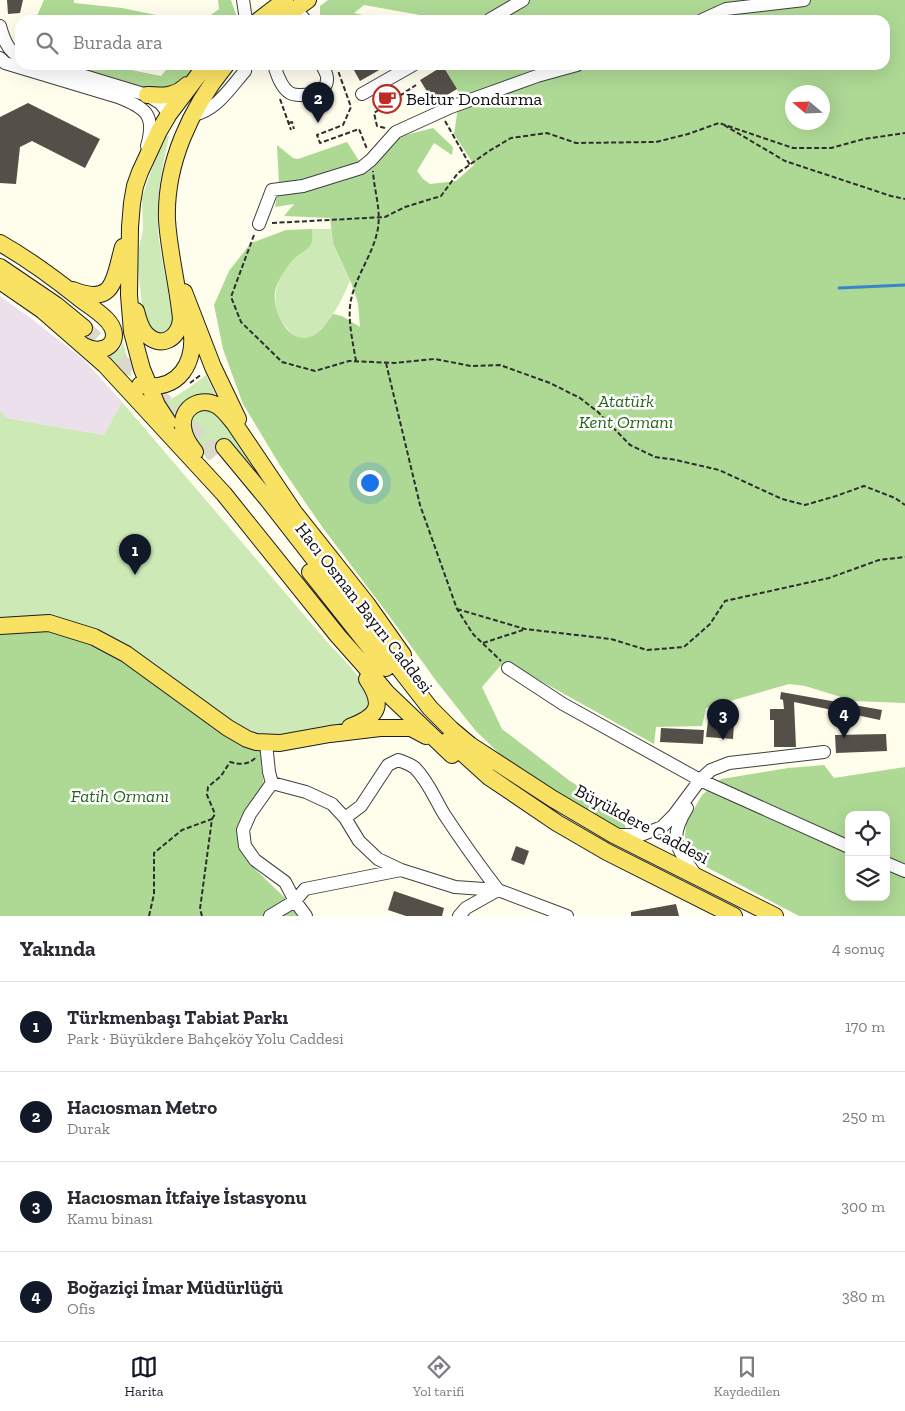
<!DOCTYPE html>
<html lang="tr">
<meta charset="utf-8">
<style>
:root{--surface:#fff;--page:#f7f7f7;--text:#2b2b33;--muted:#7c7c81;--line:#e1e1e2;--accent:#111827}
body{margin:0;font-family:"Zilla Slab",serif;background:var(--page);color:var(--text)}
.controls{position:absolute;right:15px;bottom:15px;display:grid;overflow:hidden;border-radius:10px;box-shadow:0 5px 20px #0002}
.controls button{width:45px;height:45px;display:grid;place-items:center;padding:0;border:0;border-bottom:1px solid var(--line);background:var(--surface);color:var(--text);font:25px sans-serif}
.compass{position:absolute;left:785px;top:85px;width:45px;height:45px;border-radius:50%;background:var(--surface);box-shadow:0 5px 20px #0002;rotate:289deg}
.you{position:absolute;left:369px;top:482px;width:18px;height:18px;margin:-12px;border:4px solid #fff;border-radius:50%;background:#1a73e8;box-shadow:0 0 0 8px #1a73e833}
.badge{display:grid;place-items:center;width:32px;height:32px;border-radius:50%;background:var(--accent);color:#fff;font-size:16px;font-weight:700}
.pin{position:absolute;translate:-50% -41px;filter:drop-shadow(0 1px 2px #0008)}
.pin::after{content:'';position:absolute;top:26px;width:18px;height:15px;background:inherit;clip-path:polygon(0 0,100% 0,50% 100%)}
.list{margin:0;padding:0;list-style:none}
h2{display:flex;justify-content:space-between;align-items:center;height:65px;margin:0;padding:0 20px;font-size:21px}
h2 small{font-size:16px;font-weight:400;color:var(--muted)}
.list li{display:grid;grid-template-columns:32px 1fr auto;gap:15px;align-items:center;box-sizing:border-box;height:90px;padding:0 20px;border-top:1px solid var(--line)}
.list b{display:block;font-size:19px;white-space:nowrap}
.list p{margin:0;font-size:16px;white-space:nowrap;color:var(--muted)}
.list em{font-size:16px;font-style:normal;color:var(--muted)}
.icon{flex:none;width:28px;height:28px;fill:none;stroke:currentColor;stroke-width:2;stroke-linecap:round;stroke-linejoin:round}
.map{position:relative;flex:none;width:905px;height:916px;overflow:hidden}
.search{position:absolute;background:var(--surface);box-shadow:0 5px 20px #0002;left:15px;right:15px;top:15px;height:55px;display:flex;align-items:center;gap:12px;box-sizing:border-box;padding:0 18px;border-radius:15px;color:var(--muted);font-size:19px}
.sheet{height:425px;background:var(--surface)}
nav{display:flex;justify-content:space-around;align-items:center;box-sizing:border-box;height:70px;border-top:1px solid var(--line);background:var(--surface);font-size:14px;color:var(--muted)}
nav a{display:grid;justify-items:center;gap:2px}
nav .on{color:var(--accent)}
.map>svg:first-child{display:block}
</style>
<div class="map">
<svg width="905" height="916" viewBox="0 0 905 916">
<rect width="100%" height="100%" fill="#fffdec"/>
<path fill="#ebe0eb" d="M0,296l33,24 50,39 39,43 -18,33 -98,-17 -6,-8z"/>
<path fill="#cce9b6" d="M167,136h2c-8,37 -14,66 -10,104 2,13 4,27 7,39 5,17 9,27 11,45l-11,12 -15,-4 -8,-17 -5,-47 1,-20 4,-18 -1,-32 13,-38z
M312,229h19l2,16 17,35c-6,16 -29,67 -53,58 -4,-2 -8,-8 -11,-11 -9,-11 -12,-21 -10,-35 1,-10 9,-24 16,-31 11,-12 24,-10 20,-32z
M123,342l9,35 -12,-6 -12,-12 12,-10z
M206,375l10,21c-3,-1 -8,-2 -11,-2 -16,0 -28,13 -31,27l-10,-17 26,-17z
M122,402l206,241c11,12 41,40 42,57 0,0 -1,7 -1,7l-19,14 -40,10 -45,6 -38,-10 -227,-96v-221l6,8 98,17z
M207,409l18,11 59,88 -58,-65 -18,17c-12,-15 -26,-30 -13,-49z"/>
<path fill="#aed995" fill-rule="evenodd" d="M44,0h30v3l48,5 58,12c-35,0 -71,-3 -106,-5l-4,3 -14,-1v3h-14l-6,-2z
M218,0h13l7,20h-34l15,-11z
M328,0h577v703l-51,-2 -49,-15 -16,-2 -83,24 -4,18 -46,1 -2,17 -124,-69 -29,-10 -19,22 20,42 68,52 44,27 9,11 4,13 -70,-37 -52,-36 -30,-29 -38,-48 -50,-69 -64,-85 -42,-61 -38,-63 -20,-55 -9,-44 15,-34 22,-28 35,-13 26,-1c4,22 -9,20 -20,32 -6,7 -13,18 -16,27 -6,16 9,52 29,50 13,-1 21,-14 28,-24l9,2 18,11 -2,-24 -8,-23 -17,-36 -3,-26 -46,-2 10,-12 -19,3 4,-23 -2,-39 16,13 5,1 49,-17 16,25 31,-29 39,-10 20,19 -1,8 -18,-12 -17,28 6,8 7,5 26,-3 18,-16 -20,-31 6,-39 -17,-30h442v-45h-454v-3l-67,-12 -10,8 31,7h-65v-14zM792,92h30v30h-30z
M59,65h47l55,11 9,-11h30l-25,33z
M89,629l138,98 38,10 -4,27 3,21 -22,31 -5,17 7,22 13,16 47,45h-304v-285z
M824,765l10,13 71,-11v149h-106l-104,-55 -7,-10 -3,-14 1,-14 16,-28 19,-16 67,-11zM849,815h37v82h-37z"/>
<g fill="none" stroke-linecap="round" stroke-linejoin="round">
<path stroke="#3884cd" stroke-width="3" d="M839,288l66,-3"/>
</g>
<path fill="#554f49" d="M7,0h16l-3,13 -12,1z
M351,65h37l-28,16z
M443,66l14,23 -23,14 -14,-23z
M28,103l72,36 -15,29 -53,-27 -12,6 -4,37 -16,-1v-66z
M781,692l101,18 -2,10 -86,-18 2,45h-22v-27h-4v-11h14l-1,-9 -3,-1z
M708,721l26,2 -1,16 -27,-2z
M661,728l43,2 -1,14 -43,-2z
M886,734l1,17 -51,2 -1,-18z
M516,846l13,5 -5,14 -13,-5z
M394,891l50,17 -2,8h-36l-18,-6z
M676,904l3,12h-48v-4z"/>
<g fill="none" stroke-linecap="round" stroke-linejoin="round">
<path stroke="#dbd9ca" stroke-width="16" stroke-dasharray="16 8" stroke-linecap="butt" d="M84,328l97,89 35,38"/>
<defs>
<path id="minor" d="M243,0l3,20
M296,9l9,11
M489,20l34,-20
M702,20l24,-11 78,-9
M0,26c3,11 8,27 20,30
M0,58l5,5 113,34c28,11 38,18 29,49
M48,65l99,30 13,8 9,11
M274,65c3,9 7,23 16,28 9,5 37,1 37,-13 1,-4 -3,-11 -5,-15
M362,94l51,-29
M193,115c24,-5 37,-27 52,-44l1,-6
M259,224l13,-34 31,-4 58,-18 10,-8 25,-28 55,-25 86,-31 40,-11
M508,668l55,36 137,76 149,67
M266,743l3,29 3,11 34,9 26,12 13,14 14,23 19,18 23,11 54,17 43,3 69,26
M272,783l-22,31 -7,16 2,16 10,14 30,22 10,19 11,15
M687,808c-21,34 -8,41 10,69
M345,818l16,-12 27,-41 10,-5c6,2 12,4 17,8 13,13 20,31 29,46 17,26 35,51 54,76l-32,18 -7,8
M616,835h25l21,-8 12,-12 26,-35 11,-10 18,-7 95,-11
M886,863l19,8
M270,916l25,-15 10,-12 96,-19"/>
<path id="major" d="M259,20l26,-20
M280,20l28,-20
M147,95c16,1 28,2 40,-10
M0,243c28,16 54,35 79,55 9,7 19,13 27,21 19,19 1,39 -22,27
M0,267l56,38 28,23
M0,281l42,29 63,55 119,129 114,142 24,27 25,30 65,62
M73,290c42,17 41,-12 50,-43
M184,292l29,75 25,52
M136,311c2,8 4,16 9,22 15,17 34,6 36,-14 -3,-33 -12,-66 -14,-99 -2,-57 24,-112 59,-155
M140,385c39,8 57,-23 51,-58
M168,422l-11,-17 -15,-36 -10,-37 -3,-37 1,-68 2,-24 3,-17 5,-14 19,-41 10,-17 37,-49
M224,447l44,53 162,208 21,21 19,16 83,54 61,36 161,81
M195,452c-6,-8 -11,-15 -12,-25 -2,-20 18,-31 35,-21 6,4 11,11 16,17l60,89 73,92 36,51
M310,572l76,96
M0,626l49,-3 45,14 32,17 102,74 19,11 9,3 24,1 50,-9 50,-6h31l15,8
M350,727c28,-11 35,-21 17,-48
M448,740l41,37 68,46 50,29 127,64"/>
</defs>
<use href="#minor" stroke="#3f3f3f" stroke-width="14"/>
<use href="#major" stroke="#1d1d1d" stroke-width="18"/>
<path stroke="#2e2e2e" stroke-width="2" stroke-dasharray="5 2.5" stroke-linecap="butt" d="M336,65l15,42 -8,18 -26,10 3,8 39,-14 8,20
M280,99l11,31
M445,121l25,44
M289,123l3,-1 2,7
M724,125l61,36 106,35 14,3
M385,128l-8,-2 -3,-13 42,-28
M272,223l113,-6 20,-10 36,-11 17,-23 31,-22 22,-13 36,-5 29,10 80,-1 32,-8 31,-11 74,25h38l33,-9 41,-6
M254,235l-23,62 10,25 41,40 33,9 34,-10 46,2 40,-4 36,7 29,-1 50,18 30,15 18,14 32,33 25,12 21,3 43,10 63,29 23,6 31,-9 28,-10 31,12 10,7
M386,363l34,142 37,104 16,25 28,27
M190,383l12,-9
M457,609l68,20 86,10 36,11 37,-3 26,-23 15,-23 104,-23 50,-18 26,-3
M483,643l40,-13
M212,819l3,-5 -8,-19 1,-8 13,-11 9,-14c10,3 20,3 27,-6
M149,916l5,-22v-41l28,-23 30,-11 -12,90 2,7"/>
<use href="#minor" stroke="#fff" stroke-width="12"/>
<use href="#major" stroke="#f8e163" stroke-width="16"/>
<path stroke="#2e2e2e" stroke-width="2" stroke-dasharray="5 2.5" stroke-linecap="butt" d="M356,361c-3,-18 -9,-43 -5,-61 5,-25 23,-47 27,-72 3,-19 -4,-38 -5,-57"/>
</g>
<defs>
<symbol id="cafe-ring" viewBox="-11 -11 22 22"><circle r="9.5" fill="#fff" stroke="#bc2b25" stroke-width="1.5"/><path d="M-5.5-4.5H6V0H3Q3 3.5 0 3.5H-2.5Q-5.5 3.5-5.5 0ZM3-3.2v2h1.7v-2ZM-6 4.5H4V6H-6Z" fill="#bc2b25"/></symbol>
</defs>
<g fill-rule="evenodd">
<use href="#cafe-ring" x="371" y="83" width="32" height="32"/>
</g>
<g text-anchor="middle" stroke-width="5" stroke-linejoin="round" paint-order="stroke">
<g font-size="18" fill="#0c0c0c" stroke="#fff" text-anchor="start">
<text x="406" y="105">Beltur Dondurma</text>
</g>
<g font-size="18" font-style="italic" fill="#26641d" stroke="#fff">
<text x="626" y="407">Atatürk<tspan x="626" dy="21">Kent Ormanı</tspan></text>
<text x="120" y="802">Fatih Ormanı</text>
</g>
<g font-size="18" fill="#0c0c0c" stroke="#fff">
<text transform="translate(364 608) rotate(52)" y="6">Hacı Osman Bayırı Caddesi</text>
<text transform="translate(642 824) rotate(28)" y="6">Büyükdere Caddesi</text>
</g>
</g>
</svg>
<div class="controls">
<button><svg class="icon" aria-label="locate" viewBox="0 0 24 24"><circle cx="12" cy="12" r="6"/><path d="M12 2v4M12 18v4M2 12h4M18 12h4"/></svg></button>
<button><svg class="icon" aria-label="layers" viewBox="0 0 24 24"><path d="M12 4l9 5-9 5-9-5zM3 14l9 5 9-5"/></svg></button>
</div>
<svg class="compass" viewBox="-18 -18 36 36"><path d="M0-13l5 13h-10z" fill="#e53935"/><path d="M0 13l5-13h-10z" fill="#7c7c81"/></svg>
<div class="you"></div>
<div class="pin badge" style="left:135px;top:575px">1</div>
<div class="pin badge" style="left:318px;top:123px">2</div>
<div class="pin badge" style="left:723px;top:740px">3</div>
<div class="pin badge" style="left:844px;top:738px">4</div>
<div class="search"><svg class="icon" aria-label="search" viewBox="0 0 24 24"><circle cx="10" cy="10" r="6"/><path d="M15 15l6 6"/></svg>Burada ara</div>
</div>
<section class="sheet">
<h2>Yakında<small>4 sonuç</small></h2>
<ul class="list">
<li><span class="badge">1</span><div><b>Türkmenbaşı Tabiat Parkı</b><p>Park · Büyükdere Bahçeköy Yolu Caddesi</p></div><em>170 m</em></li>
<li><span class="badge">2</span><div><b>Hacıosman Metro</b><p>Durak</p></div><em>250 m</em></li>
<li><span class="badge">3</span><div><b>Hacıosman İtfaiye İstasyonu</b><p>Kamu binası</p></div><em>300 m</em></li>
<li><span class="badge">4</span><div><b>Boğaziçi İmar Müdürlüğü</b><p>Ofis</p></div><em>380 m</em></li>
</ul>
</section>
<nav>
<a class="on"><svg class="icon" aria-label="map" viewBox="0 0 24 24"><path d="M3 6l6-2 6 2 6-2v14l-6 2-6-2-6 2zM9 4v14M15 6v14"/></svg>Harita</a>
<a><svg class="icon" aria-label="directions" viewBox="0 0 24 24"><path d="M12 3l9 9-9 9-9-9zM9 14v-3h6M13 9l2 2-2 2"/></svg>Yol tarifi</a>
<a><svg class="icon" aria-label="saved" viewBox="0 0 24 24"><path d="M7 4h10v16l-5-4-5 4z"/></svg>Kaydedilen</a>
</nav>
